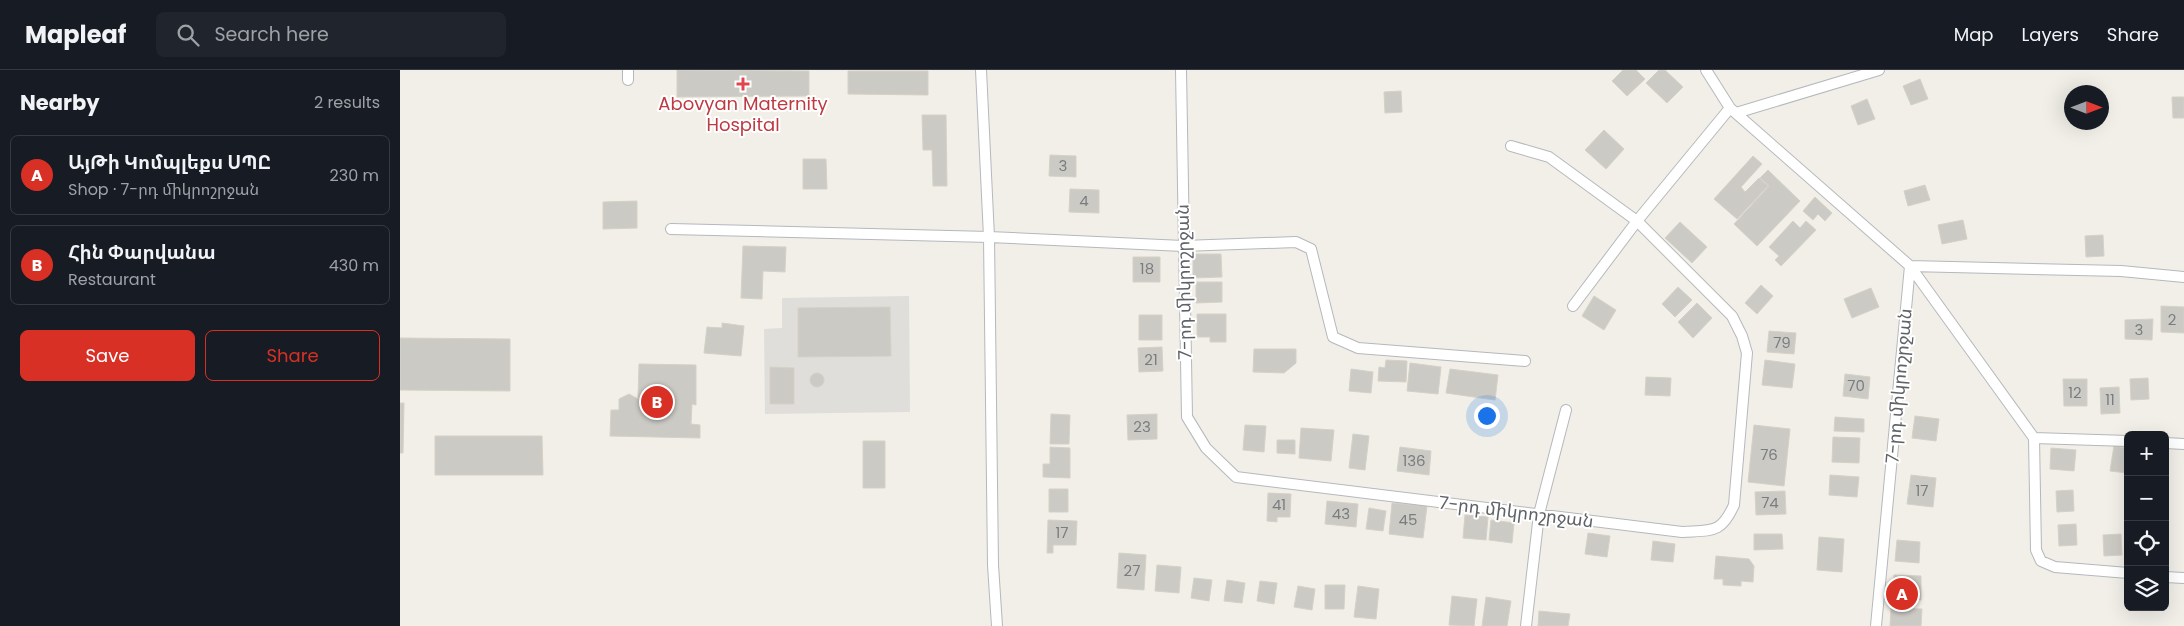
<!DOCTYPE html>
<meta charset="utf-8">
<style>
:root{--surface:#171b24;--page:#20242c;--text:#f1f3f6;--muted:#9ea1a6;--line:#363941;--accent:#d93025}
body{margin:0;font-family:Poppins,"Noto Sans Armenian",sans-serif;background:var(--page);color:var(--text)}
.controls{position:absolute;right:15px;bottom:15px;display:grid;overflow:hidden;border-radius:8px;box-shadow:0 5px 20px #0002}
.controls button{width:45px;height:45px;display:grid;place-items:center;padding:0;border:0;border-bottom:1px solid var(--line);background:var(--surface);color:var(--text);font:25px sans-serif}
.compass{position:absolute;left:1664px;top:15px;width:45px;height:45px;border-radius:50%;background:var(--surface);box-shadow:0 5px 20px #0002;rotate:90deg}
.you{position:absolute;left:1086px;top:345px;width:18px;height:18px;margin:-12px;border:4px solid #fff;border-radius:50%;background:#1a73e8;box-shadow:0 0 0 8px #1a73e833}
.badge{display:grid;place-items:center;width:32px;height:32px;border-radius:50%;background:var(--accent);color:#fff;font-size:16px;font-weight:700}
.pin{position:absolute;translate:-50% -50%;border:2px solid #fff;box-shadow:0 1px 5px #0006}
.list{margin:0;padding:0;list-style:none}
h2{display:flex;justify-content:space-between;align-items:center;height:65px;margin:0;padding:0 20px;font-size:21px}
h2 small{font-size:16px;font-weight:400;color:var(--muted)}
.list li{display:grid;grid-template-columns:32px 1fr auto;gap:15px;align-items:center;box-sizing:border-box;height:80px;margin:0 10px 10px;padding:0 10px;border:1px solid var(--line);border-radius:8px}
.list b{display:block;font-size:19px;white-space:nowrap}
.list p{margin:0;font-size:16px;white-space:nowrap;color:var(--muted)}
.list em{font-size:16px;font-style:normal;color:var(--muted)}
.actions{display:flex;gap:10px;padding:15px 20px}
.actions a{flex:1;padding:11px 0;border:1px solid var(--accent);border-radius:8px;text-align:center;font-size:18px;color:var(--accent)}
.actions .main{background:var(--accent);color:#fff}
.icon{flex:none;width:28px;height:28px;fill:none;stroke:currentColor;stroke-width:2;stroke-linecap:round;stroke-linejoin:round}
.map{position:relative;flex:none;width:1784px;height:556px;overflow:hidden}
header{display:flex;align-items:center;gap:30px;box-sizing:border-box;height:70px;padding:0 25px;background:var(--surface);border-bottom:1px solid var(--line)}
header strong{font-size:24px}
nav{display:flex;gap:28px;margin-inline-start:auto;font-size:18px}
.search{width:350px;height:45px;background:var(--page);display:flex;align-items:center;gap:12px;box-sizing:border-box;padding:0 18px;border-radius:8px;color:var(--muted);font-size:19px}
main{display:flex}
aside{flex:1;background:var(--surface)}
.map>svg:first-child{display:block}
</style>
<header>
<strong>Mapleaf</strong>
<div class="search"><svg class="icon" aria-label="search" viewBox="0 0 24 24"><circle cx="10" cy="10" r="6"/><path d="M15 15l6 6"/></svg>Search here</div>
<nav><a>Map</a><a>Layers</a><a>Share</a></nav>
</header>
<main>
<aside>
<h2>Nearby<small>2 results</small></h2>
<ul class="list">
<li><span class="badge">A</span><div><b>ԱյԹի Կոմպլեքս ՍՊԸ</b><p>Shop · 7-րդ միկրոշրջան</p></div><em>230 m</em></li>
<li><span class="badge">B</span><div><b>Հին Փարվանա</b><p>Restaurant</p></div><em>430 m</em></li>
</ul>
<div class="actions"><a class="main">Save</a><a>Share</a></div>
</aside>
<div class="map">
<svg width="1784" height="556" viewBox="0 0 1784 556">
<rect width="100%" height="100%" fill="#f1efe8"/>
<path fill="#e0deda" d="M509,226l1,116 -145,2 -1,-85 18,-1v-30z"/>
<path fill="#cccac5" stroke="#d6d1c6" d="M277,0l132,1v25l-132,1z
M1223,0h13l9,9 -18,17 -15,-15z
M1259,0h6l18,17 -16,16 -21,-20z
M448,1h80v24l-80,-1z
M1520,9l8,20 -17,6 -8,-19z
M1001,21l1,21 -17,1 -1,-21z
M1772,27h12v21h-11z
M1467,29l8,20 -17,6 -7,-19z
M522,45h24l1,71h-14l-1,-36h-9z
M1204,60l20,19 -18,20 -21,-19z
M650,85l26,1v21l-27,-1z
M1353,86l9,8 -21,23 4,5 14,-14 9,8 -31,33 -23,-20z
M403,89h23l1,30h-24z
M1368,100l32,31 -43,45 -23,-22 35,-38 -9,-8z
M1525,115l5,15 -22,6 -4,-15z
M670,119l29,1v23l-30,-1z
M1415,127l17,16 -7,8 -7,-7 -5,6 -10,-9z
M237,131v27l-34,1v-27z
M1563,150l4,19 -25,5 -4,-19z
M1393,151l7,7 6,-7 10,9 -35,36 -6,-6 4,-4 -10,-9z
M1280,152l27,25 -15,16 -27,-25z
M1703,165l1,21 -18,1 -1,-21z
M343,176l43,1 -1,25 -22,-1 -1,28 -21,-1z
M793,184h28l1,23 -29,1z
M733,187h27v25h-27z
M796,212h26v20l-26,1z
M1361,215l12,11 -16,18 -12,-11z
M1278,217l14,13 -17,17 -13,-13z
M1471,218l8,19 -27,11 -8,-19z
M1194,226l22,14 -12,20 -22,-14z
M1297,233l15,15 -19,20 -15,-16z
M1761,236l23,1v26l-23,-1z
M490,237l1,49 -93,1v-49z
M797,244h29v28h-16v-5h-13z
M739,245h23v25h-23z
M1753,249l-1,21 -27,-1v-19z
M322,253l22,3 -3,30 -37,-3 3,-26 15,1z
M1369,261l27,2 -2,21 -27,-2z
M0,268l110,1v52l-110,-1z
M762,277l1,24 -24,1 -1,-24z
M854,279h42v14l-12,10 -31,-1z
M986,290l21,1 -1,21 -28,-1 1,-14 6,1z
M1365,290l30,4 -3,24 -30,-3z
M1010,293l31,4 -3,27 -31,-3z
M239,294l57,1v40l-4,-1 -1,20 9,1v13l-90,-2 1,-26h8v-11l10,-5 9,5z
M370,297l24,1v36h-24z
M951,299l22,3 -2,21 -22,-2z
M1050,299l48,6 -3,25 -49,-7z
M410 310a7 7 0 1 1 14 0a7 7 0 1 1-14 0Z
M1445,304l25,3 -2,22 -25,-3z
M1246,307l25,1 -1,18 -25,-1z
M1748,308l1,21 -18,1 -1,-21z
M1663,309h24v27h-23z
M1719,317l1,26 -19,1 -1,-26z
M0,333h4l-1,50h-3z
M651,344l19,1 -1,29h-19z
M757,344v25l-29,1 -1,-25z
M1515,346l24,3 -3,22 -24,-3z
M1435,347l29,2v13l-30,-1z
M845,355l21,1 -2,26 -21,-2z
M1354,355l36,4 -6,57 -36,-4z
M901,358l33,2 -3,31 -32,-3z
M953,364l16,2 -4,34 -16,-2z
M35,366h107l1,39h-108z
M1433,367l27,1 -1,25 -27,-1z
M877,370h18v14l-18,-1z
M463,371h22v47h-22z
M1714,376l14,2v25l-18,-2z
M650,377l20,1v30l-27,-1v-13h7z
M1000,377l31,4 -2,24 -32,-4z
M1651,378l25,2 -2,21 -24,-2z
M1430,405l29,2 -2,20 -28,-2z
M1511,405l25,3 -3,29 -26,-3z
M649,419h19v23h-19z
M1673,420l1,21 -17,1 -1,-21z
M1385,421l1,23 -30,1 -1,-23z
M868,423l23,1 -1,23h-13v5l-10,-1z
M927,431l31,3 -2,23 -31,-3z
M992,433l35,3 -4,32 -34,-4z
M969,438l17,3 -3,20 -17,-2z
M1065,445l23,2 -2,23 -23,-2z
M648,450l29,1 -1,24h-23v8h-6z
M1091,450l23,3 -2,20 -23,-3z
M1676,454l1,21 -18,1 -1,-21z
M1188,463l22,3 -3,21 -22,-3z
M1354,464h28l1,15 -29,1z
M1721,464l1,21 -18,1 -1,-21z
M1419,467l25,2 -2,33 -25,-2z
M1497,470l23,2 -1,21 -24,-2z
M1253,471l22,3 -2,18 -22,-2z
M719,483l27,2 -2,35 -27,-2z
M1316,486l33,3 5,7 -1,16 -12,-1v5l-18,-1v-6h-9z
M757,495l24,2 -2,26 -24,-2z
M1494,505l27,1v24l-28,-1z
M794,508l18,2 -3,21 -18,-3z
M827,510l18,3 -3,20 -18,-2z
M860,511l17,2 -3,21 -17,-3z
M925,515h20l-1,24h-19z
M898,516l17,3 -3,21 -18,-3z
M958,516l21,3 -3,30 -22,-2z
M1052,526l25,3 -3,27 -25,-1z
M1086,527l25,4 -4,25h-25z
M1491,538l31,1 -1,17h-31z
M1139,541l31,3 -2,12h-30z"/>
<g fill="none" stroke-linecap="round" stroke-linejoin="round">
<defs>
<path id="street" d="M228,0v10
M581,0l8,167 4,328 4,61
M781,0l6,347 19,31 30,29 446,55c30,-2 39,2 52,-27l13,-152 -5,-17 -10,-20 -95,-95 -88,-64 -38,-11
M1306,0l24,38 180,158 -34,360
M1336,43l143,-43
M271,159l318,8 194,9 113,-4 15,7 22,88 25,11 167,13
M1173,236l64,-85 93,-113
M1634,368l2,112 5,11 14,6 73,6
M1728,371l-94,-3 -124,-172 211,5 63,6
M1765,373l19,1
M1765,507l19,1
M1126,556l13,-112 27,-104"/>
</defs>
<use href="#street" stroke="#b5b8bc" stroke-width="12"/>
<use href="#street" stroke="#fff" stroke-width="10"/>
</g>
<path fill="#e0444e" stroke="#fff" stroke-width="2" d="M340.5 6.5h5v5h5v5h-5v5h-5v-5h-5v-5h5z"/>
<g text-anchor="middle" stroke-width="4" stroke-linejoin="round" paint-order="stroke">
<g font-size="15" fill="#7a7d7f">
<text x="663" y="101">3</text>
<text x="684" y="136">4</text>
<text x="747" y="204">18</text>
<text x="1772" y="255">2</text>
<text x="1739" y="265">3</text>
<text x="1382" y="278">79</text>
<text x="751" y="295">21</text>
<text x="1456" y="321">70</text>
<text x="1675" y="328">12</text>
<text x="1710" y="335">11</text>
<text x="742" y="362">23</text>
<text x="1369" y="390">76</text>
<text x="1014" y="396">136</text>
<text x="1522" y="426">17</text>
<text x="1370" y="438">74</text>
<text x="879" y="440">41</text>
<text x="941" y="449">43</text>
<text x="1008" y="455">45</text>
<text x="662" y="468">17</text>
<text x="732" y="506">27</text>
</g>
<g font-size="18" fill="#be3a42" stroke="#fff">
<text x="343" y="40">Abovyan Maternity<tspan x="343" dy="21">Hospital</tspan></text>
</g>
<g font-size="18" fill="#5f6368" stroke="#fff">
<text transform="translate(784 212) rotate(-91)" y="6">7-րդ միկրոշրջան</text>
<text transform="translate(1499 316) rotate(-85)" y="6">7-րդ միկրոշրջան</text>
<text transform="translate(1116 442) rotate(7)" y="6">7-րդ միկրոշրջան</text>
</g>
</g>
</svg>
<div class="controls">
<button>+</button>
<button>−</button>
<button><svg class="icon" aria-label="locate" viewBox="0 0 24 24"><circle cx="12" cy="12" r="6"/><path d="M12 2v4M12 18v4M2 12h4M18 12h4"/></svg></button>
<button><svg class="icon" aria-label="layers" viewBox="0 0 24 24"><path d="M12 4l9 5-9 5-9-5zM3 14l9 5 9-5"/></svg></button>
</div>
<svg class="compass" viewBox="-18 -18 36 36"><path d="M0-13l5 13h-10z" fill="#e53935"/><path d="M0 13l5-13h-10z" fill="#9ea1a6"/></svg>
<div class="you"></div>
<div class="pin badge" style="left:1502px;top:524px">A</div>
<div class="pin badge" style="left:257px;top:332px">B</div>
</div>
</main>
